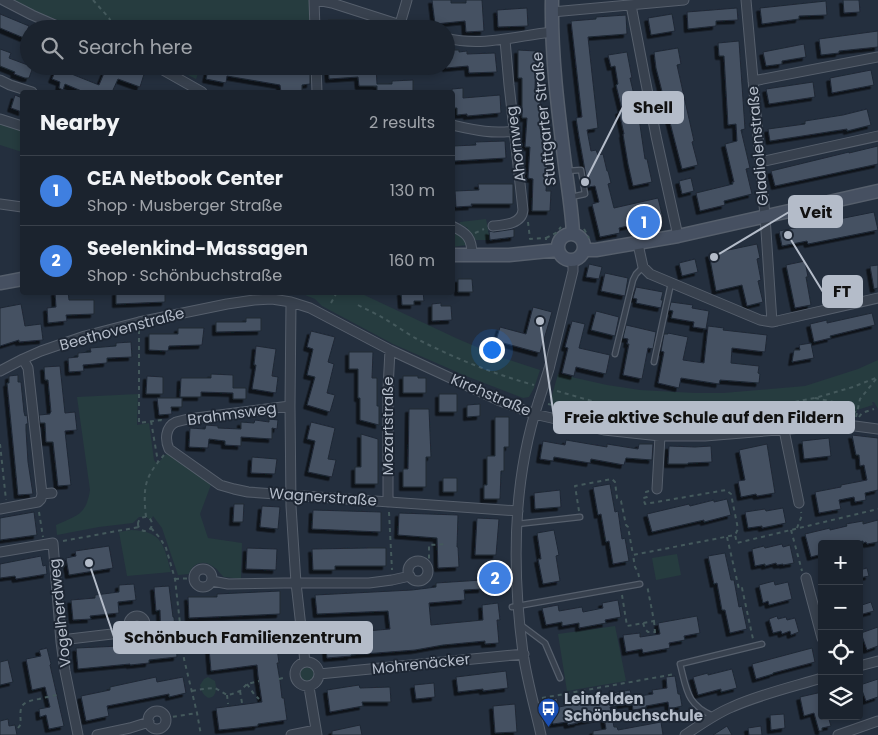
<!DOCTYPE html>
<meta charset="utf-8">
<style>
:root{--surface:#1b232e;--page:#282f3a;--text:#f1f3f6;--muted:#a0a4aa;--line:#39404a;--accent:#db2777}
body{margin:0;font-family:Poppins,sans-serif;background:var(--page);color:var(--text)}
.controls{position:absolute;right:15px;bottom:15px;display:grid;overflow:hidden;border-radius:5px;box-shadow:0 2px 8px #0003}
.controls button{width:45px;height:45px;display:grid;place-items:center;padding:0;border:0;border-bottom:1px solid var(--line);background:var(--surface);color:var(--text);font:25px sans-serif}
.you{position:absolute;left:491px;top:349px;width:18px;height:18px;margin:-12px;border:4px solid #fff;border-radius:50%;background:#1a73e8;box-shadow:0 0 0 8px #1a73e833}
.badge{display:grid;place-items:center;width:32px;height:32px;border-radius:50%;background:var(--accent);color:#fff;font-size:16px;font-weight:700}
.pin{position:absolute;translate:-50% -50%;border:2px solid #fff;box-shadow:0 1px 5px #0006}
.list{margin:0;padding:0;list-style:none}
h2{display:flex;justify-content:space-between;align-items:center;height:65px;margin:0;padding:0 20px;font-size:21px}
h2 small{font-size:16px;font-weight:400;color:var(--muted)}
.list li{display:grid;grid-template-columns:32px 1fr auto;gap:15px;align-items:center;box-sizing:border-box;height:70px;padding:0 20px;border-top:1px solid var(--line)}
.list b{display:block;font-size:19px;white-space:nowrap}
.list p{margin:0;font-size:16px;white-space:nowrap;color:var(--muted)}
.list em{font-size:16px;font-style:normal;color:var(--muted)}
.icon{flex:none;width:28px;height:28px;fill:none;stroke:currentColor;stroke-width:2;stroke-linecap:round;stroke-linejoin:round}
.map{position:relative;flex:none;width:878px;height:735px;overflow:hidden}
.search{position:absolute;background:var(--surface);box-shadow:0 2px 8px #0003;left:20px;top:20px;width:435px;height:55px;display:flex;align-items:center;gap:12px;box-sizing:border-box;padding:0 18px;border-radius:28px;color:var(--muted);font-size:19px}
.panel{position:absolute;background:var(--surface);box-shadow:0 2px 8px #0003;left:20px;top:90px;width:435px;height:205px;border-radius:5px}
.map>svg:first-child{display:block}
</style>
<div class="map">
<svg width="878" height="735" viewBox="0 0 878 735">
<defs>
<filter id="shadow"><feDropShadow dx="-3.5" dy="3.5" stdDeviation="0" flood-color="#0009"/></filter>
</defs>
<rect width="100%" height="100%" fill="#242f3e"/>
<path fill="#263c3f" d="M13,0h301l-5,29h-226l-42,-15z
M170,66h31l-5,13z
M0,123l22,8v21l-22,-7z
M486,219l4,21h-20l-4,5 -13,2 -1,-17 9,3 7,-5 -8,-4v-2z
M300,293h60l98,46 45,19 37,12 -6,18 -5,9 -6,1 -57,-22 -73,-32 -71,-38 -7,-7z
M878,360v49l-4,-7h-2l1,3 -16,5 -4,10h-34l-133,10 -46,-2 -36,-5 -52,-12 -1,-12 7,-25 49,11 33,5 55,3h28l82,-7 53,-17z
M138,394l-1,31 12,-2 5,37 3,4 11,-12 44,30 -12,32 8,24 34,5 -1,36 -17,-2c-4,-3 -7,-9 -12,-11 -9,-7 -20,-2 -23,8l-11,1 -16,-47 -9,-12 -2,4 -5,-3h-7l-6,6 -34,4 -42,8 -1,-10c22,-10 30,-10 34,-35l-13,-93z
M131,530c32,1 33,16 40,42l-44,4 -8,-44z
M677,554l4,21 -25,5 -4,-22z
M615,626l11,55 -59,10 -9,-57z
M300 674a7 7 0 1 1 14 0a7 7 0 1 1-14 0Z
M208,677l7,4c5,19 -11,24 -15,4l4,-6z"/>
<path fill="#455162" stroke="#1f2835" filter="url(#shadow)" d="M432,0h19v3h15v-3h16l2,31 -18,1 -1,-11 -30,3z
M843,0h16l1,12 -16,1z
M826,1l1,14 -28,1v3l-37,5 -2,-16z
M527,8l1,18 -30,1 -1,-17z
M737,8l1,12 -22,1v5l-28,3 -1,-17z
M0,14l29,12 -5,12 -24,-10z
M672,14l3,17 -24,4 -3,-17z
M626,15l1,19 -39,3 10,91 -11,2 4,21 5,-1 2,5 5,-1 4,17h1l3,12 -3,1 6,24 44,-10 5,20 -44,10 1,5 -20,4 -8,-33 7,-2 -4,-16 -7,1 -9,-50 -3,-19 6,-1 -11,-96 25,-2v-2z
M328,20h27v9h-27z
M878,31v16l-39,4v2l-18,2 -2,-16z
M739,41l6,88 -4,1 9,38 -4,1 6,25 -28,7 1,4 -25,6 -4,-18 37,-9 -1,-2h2l-9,-38 12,-3 -1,-17 -8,1 -4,-69h-5l-1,-13z
M804,44l2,13 -24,4v3l-16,2 -3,-14z
M678,48l3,16 -4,1 17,76 -2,1 6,23 -16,4 -26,-101 -2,-16z
M0,49l11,4 -2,5 24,9 -4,11h-4l-11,-4 1,-2 -15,-6z
M446,50h13v2l8,-1v3l28,-1 2,19 -28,1 -1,-7 -22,2z
M518,50l18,1 -1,38h5v40h5l-2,30h5l-2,32h5l-1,20h-18l1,-32 -5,-1 2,-31h-5l2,-29h-5v-40h-4z
M627,52l5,26h-2l5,21h-2l7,26 5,34h2l5,23 -19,4 -5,-22 -5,-30h1l-5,-23 3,-1 -6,-25 2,-1 -3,-18 -4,1 -3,-12z
M63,66h9l-3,7 30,12 8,-19h24l14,5 -5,16 -22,-8 -5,11 4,2h-33l-19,-8 -2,6 -4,-2 1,-6 -8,-3 5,-12 6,2z
M209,66h64l-1,4 29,-1v1h9v14l-8,1v7h-21l-1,-7 -53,-9 -1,7 -20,-4z
M328,66h19v3l29,-1 1,16h15v-3l21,-1v12h-36v-6h-18l-1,-9 -29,2z
M871,70l3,15 -42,8 -2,-15z
M813,82l2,15 -46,7 -3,-15z
M463,88v10l37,-3 1,18 -34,3v-2l-10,1v-7h-5v-19z
M15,95l7,3v14l-11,-4z
M867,109l4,16 -24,6v-2l-77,12 -2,-12 37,-5v-3l38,-6z
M505,141l1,17 -52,3 -1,-15 23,-1 -1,-3z
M878,146v18l-103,22 -4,-15 78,-19v1z
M691,178l3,13 -12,3 -3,-13z
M478,184h35v20h-42l1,2 -16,1 -1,-16 24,-1z
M874,212l4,18 -70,14 -1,-3 -25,5 -3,-15z
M514,229v8l-24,3 -1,-9 5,1z
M757,244l3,14 -3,1 4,21 -3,1 5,21 -16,4 -5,-21 -26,6 -7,-37z
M695,259l3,13 -16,4 -3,-13z
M805,261l3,16h-2l5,28 -16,3 -9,-43z
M589,264l13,3 -3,12 -13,-2z
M878,265v23l-4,1 -4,-23z
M605,273l23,5 -3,18 -24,-5z
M858,276l4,17 -19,5 -4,-18z
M458,279h14l1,13h-15z
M636,287l27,5 -2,8h2l-2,8 -25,-5 1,-4 -4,-1z
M55,292h13l1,8h25v14l-28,1 1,6 -19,2 -1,-15 9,-1z
M116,292h49v10l-49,2z
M401,292h22l1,9h-10v4h-12z
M671,302l22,3 -1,3 17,3 -3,18 -13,-2 1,-5 -23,-4 2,-7 -4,-1z
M441,303v3h10l1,14 -20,1v-17z
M21,304l4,22 16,-2 2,16 -24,2v-2l-19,6v-38z
M533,307l19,5 -12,41 -44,-12 4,-14 26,7z
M596,311l23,6 -4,19 -24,-6z
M872,313l3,12 -45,11 1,2 -17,4 -4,-18 17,-4v3z
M246,318h15v13l-45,1v-10h30z
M572,321l13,3 -6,24 31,7 -4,19 -30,-7 -2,9 -12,-3 6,-25 -3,-1z
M626,325l30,7 -3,17 -5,-1 -6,31 -19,-4 6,-31h-2l1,-5 -5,-1z
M708,326l16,2 -1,2 44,5 -2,17 -33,-4 -1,15 28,3 -1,7 2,1 -1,9 -39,-3 -1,4 -38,-6 -2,10 -21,-5 6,-31 -3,-1 3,-17h4v-1l20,4 -5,23 21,3z
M178,328h26l-2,17 -33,1 -1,5 -19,-1v-16h29z
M311,331l24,6 -7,25 6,2 -7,29 8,2 -5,17 -23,-7 8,-28 -8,-2 6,-26 -6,-2z
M131,342l1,15 -25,1v5l-24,2 1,6 -15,1 -1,-14 10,-1v-4l13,-1 -1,-4 26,-2v-3z
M811,343l3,15 -22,4 2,-12h6l-1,-5z
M256,346l20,3 -4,27 6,1 -2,16 -24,-4 4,-24h-2z
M349,352h24l-1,26h5v28h2v19l-19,-5v-22h-2v-29h-9z
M60,366l5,47 10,-1 2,18 -12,1 6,54 -13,1 -5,-44h-7l-1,-19h-5l-1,-8 11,-1v-1l1,-1 -3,-32h-3l-1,-13z
M211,374l22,1v13h13v11h-13v-6l-32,-1v5h-21l1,-19h30z
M18,375v7h3l3,30 1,4 2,-1 1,9h-2v6l2,32 5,32 -15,1 -11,-112h2v-7z
M147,376l16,1v17h-17z
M403,376h15v2h8v15h-23z
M439,394h18v18h-18z
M157,398h25v9h-11l1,7 -13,1z
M480,404v12l-13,1v-12z
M409,409h20l2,48h-5v30h-23v-18h5z
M495,417h14v30h-5v24h-3l-1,28h-16v-14h3v-29h8z
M269,419l9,1 -1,9 -5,-1v11l-31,-2v9l-16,-1v-4l-16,-2 -1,9 -19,-1 1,-19 15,1 1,-4 12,1v2l23,1v-7l13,1 1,-3 14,2z
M311,422l24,6 -7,31 8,1 -4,17 -24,-5 7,-31 -8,-2z
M361,434l17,5v45h-23v-17h6z
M852,435l26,3v52l-13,3 1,7 -11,2 -1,-5 -15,3 2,9 -22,4 -4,-21 26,-5v-2l26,-5 -3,-15 -4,1 -1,-11h-3z
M829,438l2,18 -27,3 -2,-18z
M566,440l41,7v-3l31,5 1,-5h14l-1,16 -26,-2 -2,7 -33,-6 -1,4 -36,-6 -1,4 -13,-2 3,-18 22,4z
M767,444l8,49 -18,3 -1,-2 -15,3 -3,-16 7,-1 -6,-30z
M669,446l26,1 16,-1 1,16 -24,1v1h-20z
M252,457l25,2 -2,15 -24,-1z
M443,478h14v14h-14z
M610,484l5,28 3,-1 4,28 3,-1 4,23 -16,3 -4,-23 -3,1 -5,-28 -3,1 -5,-28z
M560,490l1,17 -26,2 -1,-16z
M727,499l4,16 -27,7v-2l-52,12 -5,-18 42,-10 1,2 24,-6v2z
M234,504h10l-1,18h-10z
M262,506l18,1 -2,22 -18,-2z
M783,508l3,15 -24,5v-2l-14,2 -3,-16 20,-3 1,2z
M313,510l68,2v20l-69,-3z
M34,512l3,23 -37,5v-22z
M399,513l59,2 -1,32h1l1,20 -21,1 -1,-30 -39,-3z
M477,518l22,1 -3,36h-21z
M878,520v22l-11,2 -1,-2 -3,1v-2l-14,3h-27v10l-11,3 -6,-23 25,-6v2l17,-4 -1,-2 17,-3v3z
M554,530l5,25 -3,1 4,25 -17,3 -5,-25h3l-4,-26z
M782,544l1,3 7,-2 4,18 -11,2v-1l-6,1 -1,-2 -11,3v-2l-10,2 -3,-17 12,-3 1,2z
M109,546l4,22 -44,7 -3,-17 10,-2 -1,-5z
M247,548l30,1 -1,21 -30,-1z
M369,548h17v18h-51v4h-22l-1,-21z
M725,553l6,27h3l5,27 3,-1 5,23 -17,4 -5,-23h-3l-5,-27 -3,1 -6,-28z
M41,556l2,10 3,-1 1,9 -31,5 -1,-3 -15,2v-14z
M867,568l2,8 -10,2v-8z
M497,572l1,12 -13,1 -1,-12z
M482,580v9l-18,1 1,10 -36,3 2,22 52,-5 -1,-15 16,-2 2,17h-3l2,23 -14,1v-3l-42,4 -28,5 -64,5v1l-24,2 -1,-9h-5l-1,-14 70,-6 -2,-18 -71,3 -2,-19 97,-5 24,-3v-4z
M774,581l1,4 13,-3 4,17 -23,6 -1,-4 -5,2 -4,-18z
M134,584l2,16 -18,2 1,11 -29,3 1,3 -18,1 -2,-20 24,-2v-3l24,-3v-7z
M169,586l4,31h1l3,40 -28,3v3l-19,2v-1l-52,5 -2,-21 45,-2v-3h3v-6h3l6,-1v10l22,-2v-3l6,-1 -1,-30 -4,1 -2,-24z
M280,591v23l-91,4 -1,-21h29v-3z
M618,600l3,17 -16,3 1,3 -27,5v-5l-17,3v-4l-16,3 -4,-17 16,-3 1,6 23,-4 1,5 20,-4 -1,-5z
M871,602l3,9 -15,4v-9z
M697,616l3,17 -16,3 1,4 -16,3 1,5 -27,5 -1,-4 -16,3 -3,-17 17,-2v4l20,-3 -2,-11z
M777,616l1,3 8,-2 1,3 8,-2 4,14 -8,3 -1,-4 -8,3 -1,-3 -8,2 -4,-14z
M878,627v19l-11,4 -6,-17z
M276,640l3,23h-2l3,18 2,17h2l3,22 -29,4v2l-39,4 -3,-22 46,-6 -4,-26 -1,-11 -46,6 -2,-23z
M47,648l4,16 -1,1 14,61 -15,3 -3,-14 -6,2 -1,-8 11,-2 -5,-20 -13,3 -6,-31 15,-3 -2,-6z
M812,648l3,14 -42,11v1l-17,5 -4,-15z
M8,660l5,22 -13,3v-23z
M732,669l5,19 -16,4v-3l-23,6 -5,-18 15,-4v2z
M506,671l2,17 -25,3v-2l-25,3 -2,-15z
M675,676l3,18h2l2,12 -13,3 -1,-7 -22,4v2l-13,2 -1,-7 -22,4 4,20h3l1,3 43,-8 2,13h-70v-4l13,-2 -2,-12 -26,5v1l-10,2 -1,-3 -14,2 -5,-24 9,-2 2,9 25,-5 -1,-4 47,-8 2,7 21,-3 -1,-4 15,-2 -1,-11z
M156,677l1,5 26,-5 3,16 -17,4v-3l-62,12 2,10 -23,5 -5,-25 29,-6v-3z
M878,679v18l-12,4 -6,-16z
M434,683l1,14 -19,2 -2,-14z
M359,685l1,3 30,-1 1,15h-29l1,4 -33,6 -3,-22z
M822,692v24h6l3,10 -9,2v3h-3l-5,-18 -10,3 -4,-19z
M515,704l2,28 -22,1 -2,-27z
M784,714l1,14 -14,2 -1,-15z
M8,719l1,7 6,-1 2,10h-17v-14z
M360,725l2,10h-30v-4z
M727,726l5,9h-19z
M761,726l1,9h-13l-1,-7z"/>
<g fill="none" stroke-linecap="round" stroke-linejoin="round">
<defs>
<path id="service" d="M566,171l15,-1 4,24 -14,3
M615,354l18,-74 3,-6 7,-7
M654,362l17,-79
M517,524l63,-7
M512,607l128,-23
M521,625l24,18 15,35
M713,716c-27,-12 -26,-26 -33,-52l82,-20"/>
<path id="minor" d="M3,0l29,15 32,14
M314,0l1,29
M317,0l15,3 81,26
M746,0l19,216 7,106
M631,5l25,131 22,100
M552,12l132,-12
M400,24l7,-24
M446,38c36,9 70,-2 106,-6
M156,66l46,26
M316,66l1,26
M0,80l10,5 22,7
M753,81l125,-24
M0,119l22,7
M452,125c23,5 39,9 62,6
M760,162l118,-26
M0,204l22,3
M452,226c15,7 20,12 20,29
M493,226c11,-1 29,-2 30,-16l-14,-125 -4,-45
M638,244l5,23 7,7 110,46 12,2 5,-1 101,-23
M291,302l-1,104 1,100 5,77 9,79
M549,369l24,-98v-11
M0,371l23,-12 18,-8 44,-15 54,-14 88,-18 27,-4 18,-1 19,3 19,6 80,42 108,50 36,14 70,16 56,6h45l122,-10h28l23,3
M539,400c-27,81 -27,170 -16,253 4,28 12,55 18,82
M290,406l-102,13c-4,1 -8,2 -12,3 -11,5 -11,18 -7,27l51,36 14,4 14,3 270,19
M784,430l15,73
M657,489l3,-53
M42,494l10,-1
M388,502v-113l2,-39
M0,509l38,-7 3,-3 1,-5 -14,-126 -5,-9
M0,552l53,-9 8,99 4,29 13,64
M408 571a10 10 0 1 1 20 0a10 10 0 1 1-20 0Z
M194 578a9 9 0 1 1 18 0a9 9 0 1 1-18 0Z
M806,578l16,60
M212,581l16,3 56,-1h85l23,-3 18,-4
M129 624a8 8 0 1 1 16 0a8 8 0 1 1-16 0Z
M61,640l51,-6 19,-5
M295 674a12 12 0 1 1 24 0a12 12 0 1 1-24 0Z
M859,666l19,-5
M319,674l205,-20
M309,687l8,48
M148 720a9 9 0 1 1 18 0a9 9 0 1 1-18 0Z
M97,735l33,-7 19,-6
M291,735l25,-5
M685,735c15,-10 30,-21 47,-28 29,-13 60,-20 90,-29
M838,735l40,-14"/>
<path id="secondary" d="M552,0c-1,55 6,110 13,165 3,23 7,46 8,69
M558 247a13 13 0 1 1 26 0a13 13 0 1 1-26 0Z
M584,250h12l82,-14 200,-45
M452,255h57l49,-5
M0,283l22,-4"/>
</defs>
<use href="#service" stroke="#565f6c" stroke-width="7"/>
<use href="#minor" stroke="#565f6c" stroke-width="11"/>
<use href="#secondary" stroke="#565f6c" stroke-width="15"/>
<path stroke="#44595c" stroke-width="2" stroke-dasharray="4 4" stroke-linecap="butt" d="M93,0l16,18 6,11
M528,222l2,17 16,-1v2
M584,229l5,9
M475,233l9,-4
M546,238l10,-5 5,-6
M331,303l6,-11
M358,305c9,5 19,9 27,14 10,6 20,13 30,19 37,19 78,36 119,47
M139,330v93l22,-3 3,1
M557,391l35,10 23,8
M815,398l28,6 14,9
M548,404l9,2 24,3 75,4 92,-5 41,-5 26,-5 38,-11 25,-10
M856,417l4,-18 17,-21
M859,417l3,-4 12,-4
M151,421l7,41
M0,444l6,56
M649,491l-3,1 1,5 -4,1 2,6 81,-14 5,4 7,35 -3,6
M579,511l-4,-25 37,-7 3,3 2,16 4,3 5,24 2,2 5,28
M39,512l4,25
M389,512l3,58
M146,517c-3,-30 -2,-39 18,-62
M138 524a7 7 0 1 1 14 0a7 7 0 1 1-14 0Z
M151,528l9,10 6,10 9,31 9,80 13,54 4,22
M797,528l5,-13 -1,-3
M791,530l11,41
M727,537l12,52 3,-1 11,51
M63,541l76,-14
M426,566l3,-7v-14l18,-1
M639,577l-1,-5 -3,-5 -2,-12 102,-20 2,8 141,-34
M175,579l20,-1
M622,595l5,31 27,-5 -7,-36
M654,621l1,11 4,-1
M643,623l2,6 3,3h7
M145,628l8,1 27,-2
M256,634l1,6
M224,644v-8l32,-2 21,2 13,15 5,-1
M279,679l4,-1
M247,684l7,10 5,5
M192,691l11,-2 12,-1 12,7 5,-1 8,-3 7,-7 12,-3
M240,691l2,12
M227,695l1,9
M542,698l133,-24
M165,718l32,-5
M18,728l3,-4c-2,-19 0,-22 18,-25 7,-2 14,-3 21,-5"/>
<use href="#service" stroke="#38414e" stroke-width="4.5"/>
<use href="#minor" stroke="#38414e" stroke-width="9"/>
<use href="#secondary" stroke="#465061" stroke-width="12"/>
<defs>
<path id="minor-bridge" d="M539,400l10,-31"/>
</defs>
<use href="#minor-bridge" stroke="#565f6c" stroke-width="11" stroke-linecap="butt"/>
<use href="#minor-bridge" stroke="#38414e" stroke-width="9"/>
</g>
<defs>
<symbol id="bus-pin" viewBox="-11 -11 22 30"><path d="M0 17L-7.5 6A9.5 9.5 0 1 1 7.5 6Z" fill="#1a4fb4" stroke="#1d2633"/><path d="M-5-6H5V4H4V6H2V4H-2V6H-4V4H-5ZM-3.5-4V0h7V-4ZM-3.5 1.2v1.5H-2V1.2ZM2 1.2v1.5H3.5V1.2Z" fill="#fff"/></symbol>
</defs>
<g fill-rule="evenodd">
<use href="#bus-pin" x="536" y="696" width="25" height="34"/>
</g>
<g text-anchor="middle" stroke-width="4" stroke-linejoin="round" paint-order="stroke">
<g font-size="15" fill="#b4bcc9" stroke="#1d2633">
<text transform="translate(544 119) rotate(-96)" y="5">Stuttgarter Straße</text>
<text transform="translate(516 144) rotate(-97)" y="5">Ahornweg</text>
<text transform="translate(758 146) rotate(-95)" y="5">Gladiolenstraße</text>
<text transform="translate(122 329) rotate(-15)" y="5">Beethovenstraße</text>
<text transform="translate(491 395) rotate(23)" y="5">Kirchstraße</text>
<text transform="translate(232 414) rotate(-8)" y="5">Brahmsweg</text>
<text transform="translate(388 426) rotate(-90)" y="5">Mozartstraße</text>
<text transform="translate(323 497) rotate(4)" y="5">Wagnerstraße</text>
<text transform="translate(60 613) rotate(-96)" y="5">Vogelherdweg</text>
<text transform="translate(421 664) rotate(-6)" y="5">Mohrenäcker</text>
</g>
<g font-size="15" font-weight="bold" fill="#b4bcc9" stroke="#1d2633" text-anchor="start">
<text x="564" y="704">Leinfelden<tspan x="564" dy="17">Schönbuchschule</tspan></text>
</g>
</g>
<path fill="none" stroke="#b4bcc9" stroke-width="2" d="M585 182L623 107M714 257L789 212M788 235L823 292M540 321L554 417M89 563L114 637"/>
<g fill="#b4bcc9" stroke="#1d2633" stroke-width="2">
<circle cx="585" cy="182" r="5"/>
<circle cx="714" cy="257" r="5"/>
<circle cx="788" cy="235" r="5"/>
<circle cx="540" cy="321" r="5"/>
<circle cx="89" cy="563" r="5"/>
</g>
<g fill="#b4bcc9" stroke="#b4bcc9" stroke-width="2">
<rect x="623" y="92" width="60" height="31" rx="5"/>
<rect x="789" y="196" width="53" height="31" rx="5"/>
<rect x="823" y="276" width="39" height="31" rx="5"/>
<rect x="554" y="402" width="300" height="31" rx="5"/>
<rect x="114" y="622" width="258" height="31" rx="5"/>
</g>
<g font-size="16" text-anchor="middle" font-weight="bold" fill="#111">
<text x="653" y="113">Shell</text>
<text x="816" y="218">Veit</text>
<text x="842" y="297">FT</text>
<text x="704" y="423">Freie aktive Schule auf den Fildern</text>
<text x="243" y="643">Schönbuch Familienzentrum</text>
</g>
</svg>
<div class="controls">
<button>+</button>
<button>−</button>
<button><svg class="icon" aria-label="locate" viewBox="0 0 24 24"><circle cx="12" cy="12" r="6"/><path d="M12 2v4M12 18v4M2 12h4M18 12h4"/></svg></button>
<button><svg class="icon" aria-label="layers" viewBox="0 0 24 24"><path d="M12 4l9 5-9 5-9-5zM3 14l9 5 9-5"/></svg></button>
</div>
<div class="you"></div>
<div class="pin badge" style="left:644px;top:222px;background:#3f7fe0">1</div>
<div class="pin badge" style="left:495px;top:578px;background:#3f7fe0">2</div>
<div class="search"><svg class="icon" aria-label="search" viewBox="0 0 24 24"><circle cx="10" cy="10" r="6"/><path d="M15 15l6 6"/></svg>Search here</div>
<section class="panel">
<h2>Nearby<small>2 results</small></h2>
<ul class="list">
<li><span class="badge" style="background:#3f7fe0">1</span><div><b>CEA Netbook Center</b><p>Shop · Musberger Straße</p></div><em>130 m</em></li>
<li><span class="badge" style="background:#3f7fe0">2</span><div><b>Seelenkind-Massagen</b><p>Shop · Schönbuchstraße</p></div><em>160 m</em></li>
</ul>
</section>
</div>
